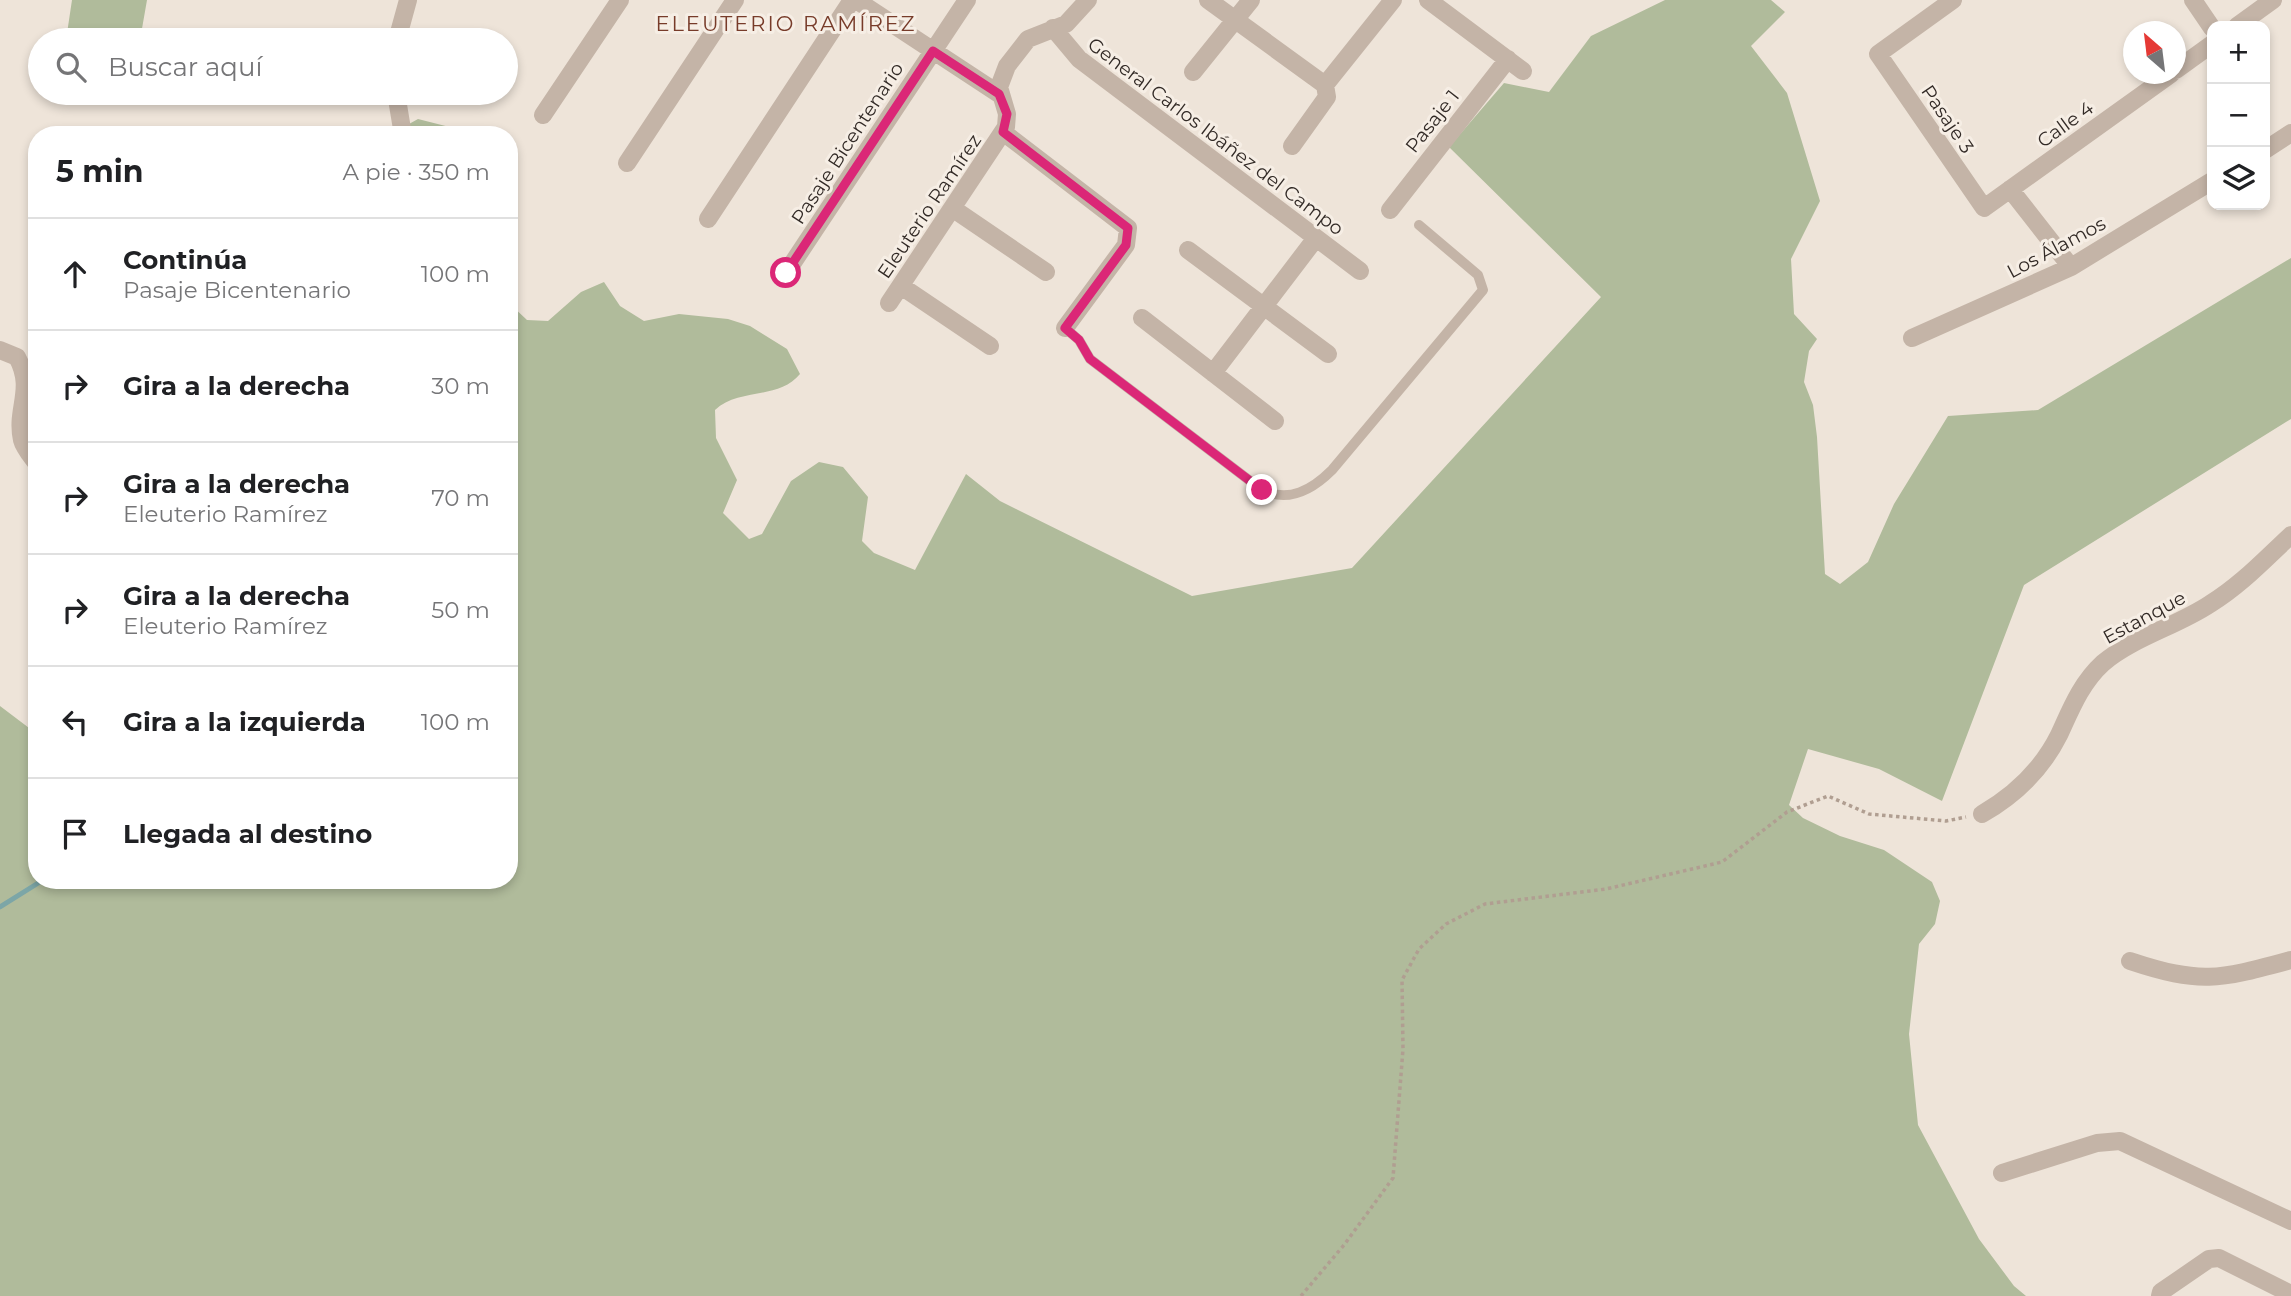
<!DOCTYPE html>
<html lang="es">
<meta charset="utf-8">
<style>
:root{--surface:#fff;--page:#f6f6f6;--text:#202124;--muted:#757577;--line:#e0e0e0}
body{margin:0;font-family:Montserrat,sans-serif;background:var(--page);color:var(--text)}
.controls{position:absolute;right:21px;top:21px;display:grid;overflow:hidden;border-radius:14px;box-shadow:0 4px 10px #0003}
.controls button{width:63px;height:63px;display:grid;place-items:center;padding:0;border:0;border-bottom:2px solid var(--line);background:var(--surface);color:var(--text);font:35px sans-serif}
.compass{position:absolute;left:2123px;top:21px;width:63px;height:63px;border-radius:50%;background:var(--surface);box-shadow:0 4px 10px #0003;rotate:332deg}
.stop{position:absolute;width:21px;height:21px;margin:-16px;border:5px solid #db2777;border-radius:50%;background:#fff}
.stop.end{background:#db2777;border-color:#fff;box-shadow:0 2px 7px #0008}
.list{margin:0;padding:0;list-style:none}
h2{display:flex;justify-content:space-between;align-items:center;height:91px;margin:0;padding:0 28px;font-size:30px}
h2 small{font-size:23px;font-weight:400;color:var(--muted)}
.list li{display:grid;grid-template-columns:46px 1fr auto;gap:21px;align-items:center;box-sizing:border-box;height:112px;padding:0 28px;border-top:2px solid var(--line)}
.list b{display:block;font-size:26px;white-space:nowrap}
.list p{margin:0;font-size:23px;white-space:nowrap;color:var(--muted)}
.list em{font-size:23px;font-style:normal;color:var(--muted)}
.icon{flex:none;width:38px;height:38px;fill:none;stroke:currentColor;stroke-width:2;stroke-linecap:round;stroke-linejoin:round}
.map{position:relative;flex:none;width:2291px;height:1296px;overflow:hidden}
.search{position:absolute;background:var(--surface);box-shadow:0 4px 10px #0003;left:28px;top:28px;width:490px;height:77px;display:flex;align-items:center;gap:18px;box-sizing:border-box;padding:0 24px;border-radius:38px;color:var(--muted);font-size:26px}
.panel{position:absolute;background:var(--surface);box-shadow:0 4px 10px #0003;left:28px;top:126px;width:490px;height:763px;border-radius:28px}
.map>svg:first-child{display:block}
</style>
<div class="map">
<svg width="2291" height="1296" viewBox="0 0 2291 1296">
<rect width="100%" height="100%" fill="#eee4d9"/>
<path fill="#b0bb9b" d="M72,0h75l-7,40h-74z
M1665,0h106l14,12 -34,34 36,47 33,108 -29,58 3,55 23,25 -8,12 -5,31 9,23 4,32 8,137 15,10 28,-22 26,-58 54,-88 90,-6 253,-152v161l-267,166 -82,216 -63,-32 -71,-20 -19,56 14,13 37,18 44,14 48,32 8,19 -5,23 -16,20 -10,90 9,91 61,114 35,47 12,10h-2026v-590l37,28v146h472v-577l18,17 21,1 33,-29 23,-10 16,24 24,15 35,-7 49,5 22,7 37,23 13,25c-21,26 -62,14 -85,36l1,28 21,42 -14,33 26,26 13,-5 29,-53 28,-19 24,5 25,30 -6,44 12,12 41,17 51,-96 34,27 192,95 160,-28 249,-271 -152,-150 55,-64 45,9 42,-56z
M418,119l55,14 1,2h-69l4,-11z"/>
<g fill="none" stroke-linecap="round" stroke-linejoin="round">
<path stroke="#7ca6a7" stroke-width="5" d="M0,907l43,-27"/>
<path stroke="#b09e91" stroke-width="3.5" stroke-dasharray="3.5 3.5" stroke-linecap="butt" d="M1301,1296l43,-51 49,-67 10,-129 -1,-69 17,-31 27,-25 39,-20 121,-15 116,-27 65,-50 41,-16 41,18 77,7 20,-4"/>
<path stroke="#c4b4a7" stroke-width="10" d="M1065,328l14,12 11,19 172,131c27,13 50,0 70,-20l151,-180 -5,-15 -59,-50"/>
<path stroke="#c4b4a7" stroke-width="18" d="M856,0l143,94
M1208,0l117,85
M1428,0l95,71
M1953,0l-75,54 106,154 187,-134
M2193,0l19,28
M2237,26l36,-26
M1053,28l26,31 281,212
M397,40l11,-40
M2176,70l36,-26
M1193,72l58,-72
M1325,85l68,-85
M396,93l7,42
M543,115l77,-115
M1003,132l125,96 -2,17 -61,83
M1292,146l35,-49 -2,-12
M2265,150l26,-17
M627,163l108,-163
M2010,189l61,78
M952,208l94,64
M1390,210l118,-151
M708,219l144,-219
M1188,250l140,104
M786,273l181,-273
M901,286l89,60
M889,303l117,-176 1,-13 -8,-27 8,-21 21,-27 38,-15 22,-24
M1142,318l133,103
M1912,338l159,-71 141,-86
M0,350l17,7c18,33 -2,51 5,83 2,8 10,17 15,24
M1213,373l103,-135
M1982,814c33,-19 60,-45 77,-79 12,-26 22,-52 44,-72 31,-26 74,-37 107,-59 31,-19 55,-45 81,-69
M2130,961c72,24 90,18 161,-1
M2002,1173l95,-30 23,-2 171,80
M2160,1296l1,-4 48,-33 10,-1 72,36"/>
</g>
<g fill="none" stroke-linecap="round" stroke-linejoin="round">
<path stroke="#db2777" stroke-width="9" d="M786,273l147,-222 66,43 8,20 -4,18 125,96 -2,17 -61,83 14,12 11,19 172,131"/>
</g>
<g text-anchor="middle" stroke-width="6" stroke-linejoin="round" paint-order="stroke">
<g font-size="19" fill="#322a26" stroke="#f6eee5">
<text transform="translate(1948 119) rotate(56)" y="7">Pasaje 3</text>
<text transform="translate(1432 121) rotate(-52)" y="7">Pasaje 1</text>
<text transform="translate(2065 124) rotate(-36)" y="7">Calle 4</text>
<text transform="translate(1216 136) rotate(37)" y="7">General Carlos Ibáñez del Campo</text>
<text transform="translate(847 143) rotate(-57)" y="7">Pasaje Bicentenario</text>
<text transform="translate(929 206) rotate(-56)" y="7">Eleuterio Ramírez</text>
<text transform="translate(2056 247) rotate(-28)" y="7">Los Álamos</text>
<text transform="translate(2144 617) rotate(-28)" y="7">Estanque</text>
</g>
<g font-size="21" letter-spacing="2" fill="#773b29" stroke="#f6eee5">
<text x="786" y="31">ELEUTERIO RAMÍREZ</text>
</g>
</g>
</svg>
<div class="controls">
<button>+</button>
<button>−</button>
<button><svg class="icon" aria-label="layers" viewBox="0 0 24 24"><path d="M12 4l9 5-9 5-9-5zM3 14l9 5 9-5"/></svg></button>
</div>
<svg class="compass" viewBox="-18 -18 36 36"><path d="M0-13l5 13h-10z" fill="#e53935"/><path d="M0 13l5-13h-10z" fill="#757577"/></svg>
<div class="stop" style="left:786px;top:273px"></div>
<div class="stop end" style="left:1262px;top:490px"></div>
<div class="search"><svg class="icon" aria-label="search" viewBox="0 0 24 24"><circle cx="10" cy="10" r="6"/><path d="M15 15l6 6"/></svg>Buscar aquí</div>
<section class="panel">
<h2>5 min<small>A pie · 350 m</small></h2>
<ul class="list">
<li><svg class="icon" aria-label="ahead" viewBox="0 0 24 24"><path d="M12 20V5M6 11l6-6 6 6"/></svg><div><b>Continúa</b><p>Pasaje Bicentenario</p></div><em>100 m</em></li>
<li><svg class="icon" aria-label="right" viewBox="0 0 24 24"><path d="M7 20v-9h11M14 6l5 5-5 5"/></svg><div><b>Gira a la derecha</b></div><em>30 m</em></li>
<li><svg class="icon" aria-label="right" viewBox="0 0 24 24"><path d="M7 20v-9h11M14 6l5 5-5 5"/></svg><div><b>Gira a la derecha</b><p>Eleuterio Ramírez</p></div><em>70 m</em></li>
<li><svg class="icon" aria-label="right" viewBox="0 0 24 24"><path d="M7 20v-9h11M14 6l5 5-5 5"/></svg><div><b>Gira a la derecha</b><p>Eleuterio Ramírez</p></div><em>50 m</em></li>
<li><svg class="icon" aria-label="left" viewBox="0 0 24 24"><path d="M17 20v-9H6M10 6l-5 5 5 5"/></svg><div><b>Gira a la izquierda</b></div><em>100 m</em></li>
<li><svg class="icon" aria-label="arrive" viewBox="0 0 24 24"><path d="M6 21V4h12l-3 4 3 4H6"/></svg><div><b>Llegada al destino</b></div></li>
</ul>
</section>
</div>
